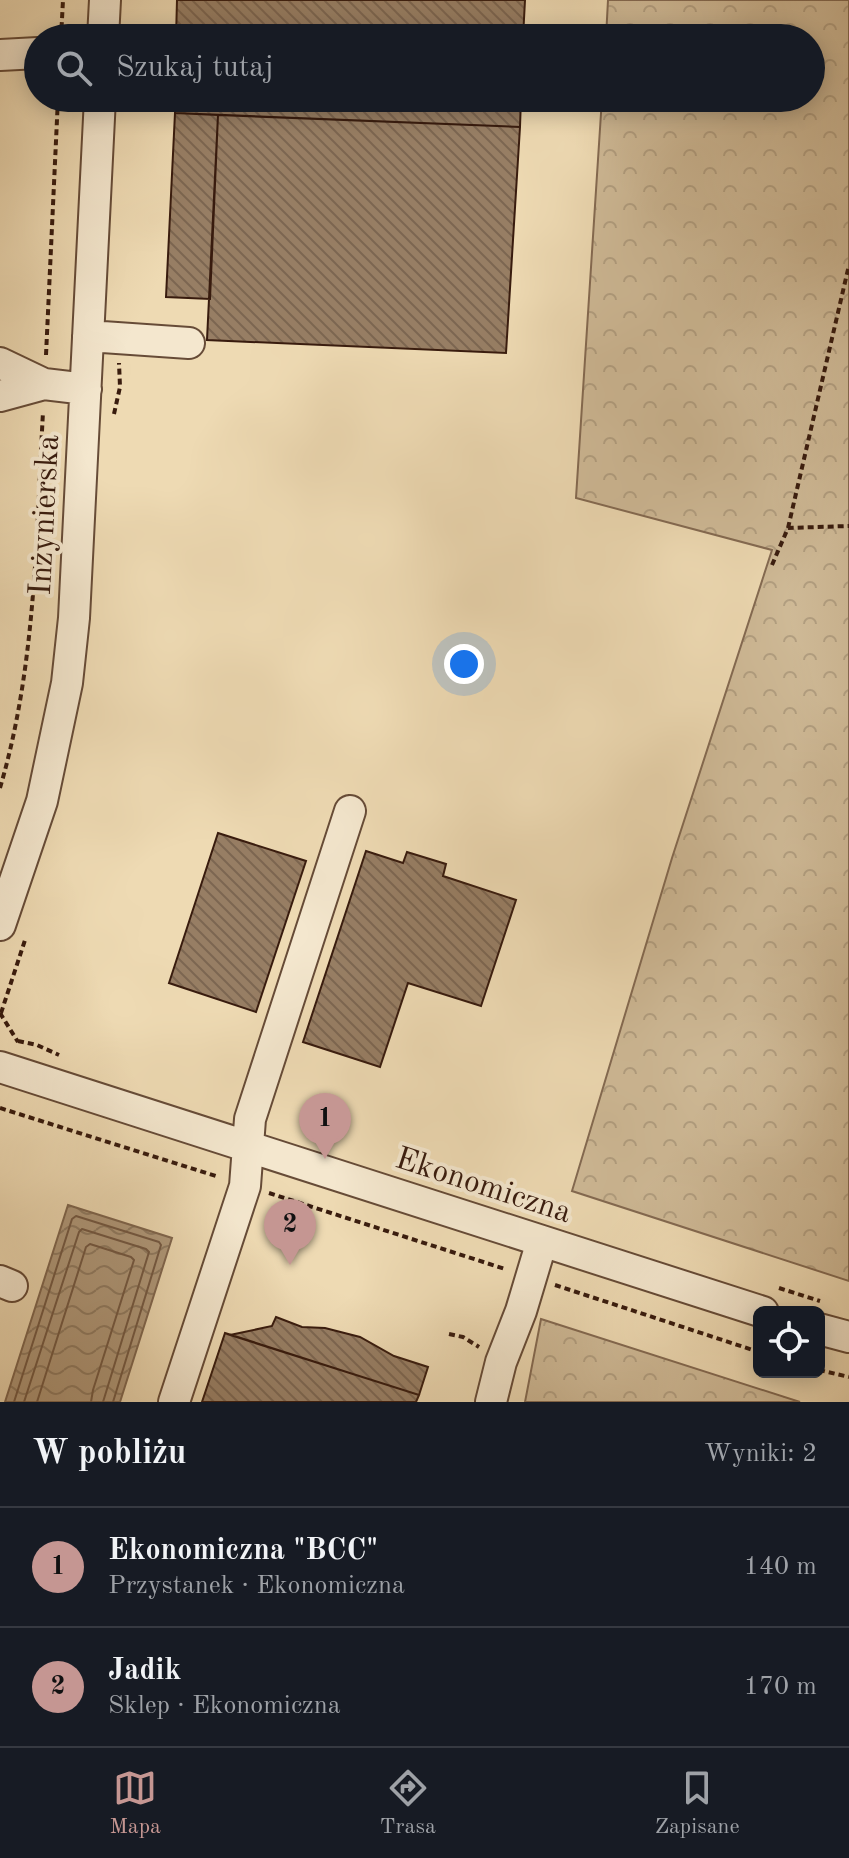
<!DOCTYPE html>
<html lang="pl">
<meta charset="utf-8">
<style>
:root{--surface:#171b24;--page:#20242c;--text:#f1f3f6;--muted:#9ea1a6;--line:#363941;--accent:#c59692}
body{margin:0;font-family:"Old Standard TT",serif;background:var(--page);color:var(--text)}
.controls{position:absolute;right:24px;bottom:24px;display:grid;overflow:hidden;border-radius:12px;box-shadow:0 4px 20px #0003}
.controls button{width:72px;height:72px;display:grid;place-items:center;padding:0;border:0;border-bottom:2px solid var(--line);background:var(--surface);color:var(--text);font:40px sans-serif}
.you{position:absolute;left:464px;top:664px;width:28px;height:28px;margin:-20px;border:6px solid #fff;border-radius:50%;background:#1a73e8;box-shadow:0 0 0 12px #1a73e833}
.badge{display:grid;place-items:center;width:52px;height:52px;border-radius:50%;background:var(--accent);color:#111;font-size:26px;font-weight:700}
.pin{position:absolute;translate:-50% -66px;filter:drop-shadow(0 2px 4px #0008)}
.pin::after{content:'';position:absolute;top:42px;width:28px;height:24px;background:inherit;clip-path:polygon(0 0,100% 0,50% 100%)}
.list{margin:0;padding:0;list-style:none}
h2{display:flex;justify-content:space-between;align-items:center;height:104px;margin:0;padding:0 32px;font-size:34px}
h2 small{font-size:26px;font-weight:400;color:var(--muted)}
.list li{display:grid;grid-template-columns:52px 1fr auto;gap:24px;align-items:center;box-sizing:border-box;height:120px;padding:0 32px;border-top:2px solid var(--line)}
.list b{display:block;font-size:30px;white-space:nowrap}
.list p{margin:0;font-size:26px;white-space:nowrap;color:var(--muted)}
.list em{font-size:26px;font-style:normal;color:var(--muted)}
.icon{flex:none;width:44px;height:44px;fill:none;stroke:currentColor;stroke-width:2;stroke-linecap:round;stroke-linejoin:round}
.map{position:relative;flex:none;width:849px;height:1402px;overflow:hidden}
.search{position:absolute;background:var(--surface);box-shadow:0 4px 20px #0003;left:24px;right:24px;top:24px;height:88px;display:flex;align-items:center;gap:20px;box-sizing:border-box;padding:0 28px;border-radius:44px;color:var(--muted);font-size:30px}
.sheet{height:344px;background:var(--surface)}
nav{display:flex;justify-content:space-around;align-items:center;box-sizing:border-box;height:112px;border-top:2px solid var(--line);background:var(--surface);font-size:22px;color:var(--muted)}
nav a{display:grid;justify-items:center;gap:4px}
nav .on{color:var(--accent)}
.map>svg:first-child{display:block}
</style>
<div class="map">
<svg width="849" height="1402" viewBox="0 0 849 1402">
<defs>
<pattern id="forest-crowns" width="20" height="18" patternUnits="userSpaceOnUse" patternTransform="scale(2)"><rect width="20" height="18" fill="#cfba97"/><path d="M2 6a3 3 0 1 1 6 0M12 15a3 3 0 1 1 6 0" fill="none" stroke="#b29f81"/></pattern>
<pattern id="water-waves" width="16" height="10" patternUnits="userSpaceOnUse" patternTransform="scale(2)"><rect width="16" height="10" fill="#b0997b"/><path d="M0 5q4-4 8 0t8 0" fill="none" stroke="#907c63"/></pattern>
<pattern id="building-back-hatch" width="6" height="6" patternUnits="userSpaceOnUse" patternTransform="scale(2)"><rect width="6" height="6" fill="#977e64"/><path d="M-1 5l2 2M0 0l6 6M5-1l2 2" fill="none" stroke="#7c6651"/></pattern>
</defs>
<rect width="100%" height="100%" fill="#eedab3"/>
<filter id="stains"><feTurbulence type="fractalNoise" baseFrequency=".0025" numOctaves="4"/><feColorMatrix values="0 0 0 0 .2 0 0 0 0 .09 0 0 0 0 .02 0 0 0 .5 -.17"/></filter>
<radialGradient id="worn" r=".72"><stop offset=".6" stop-color="#630" stop-opacity="0"/><stop offset="1" stop-color="#630" stop-opacity=".3"/></radialGradient>
<path fill="url(#forest-crowns)" stroke="#846a52" stroke-width="2" d="M608,0h241v1281l-277,-90 100,-333 100,-308 -196,-52 26,-400h209v-60h-205z
M541,1319l259,83h-275z"/>
<path fill="url(#water-waves)" stroke="#80674f" stroke-width="2" d="M68,1205l104,33 -52,164h-115z"/>
<g fill="none" stroke-linecap="round" stroke-linejoin="round">
<path stroke="#745a44" stroke-width="2" d="M14,1402l58,-183 4,-3 83,26 2,3 -48,157
M24,1402l55,-170 3,-3 64,20 3,3 -46,150
M37,1402l49,-155 4,-3 41,13 3,3 -41,130 -2,12"/>
</g>
<path fill="url(#building-back-hatch)" stroke="#381b0e" stroke-width="2" d="M177,0h348l-2,38h-347z
M175,98h346l-1,29 -345,-14z
M175,113l43,2 -8,184 -44,-2z
M218,115l302,12 -14,226 -299,-13z
M218,833l88,28 -50,151 -87,-29z
M366,851l37,12 4,-11 39,12 -3,12 73,24 -35,106 -73,-23 -28,84 -77,-25z
M276,1317l26,10 23,1 35,9 34,19 34,11 -9,28 -189,-60 42,-9z
M225,1333l194,62 -3,7h-214z"/>
<g fill="none" stroke-linecap="round" stroke-linejoin="round">
<defs>
<path id="minor" d="M103,38l2,-38
M0,55l38,-2
M88,336l101,7
M0,363l44,21 42,5
M0,396l44,-12
M0,925l42,-124 25,-118 7,-65 26,-520
M0,1067l763,245
M0,1281l12,5
M819,1329l30,8
M174,1402l71,-216 5,-67 100,-308
M491,1402l10,-40 20,-51 21,-70"/>
</defs>
<use href="#minor" stroke="#664b37" stroke-width="34"/>
<path stroke="#381b0e" stroke-width="4" stroke-dasharray="6 4" stroke-linecap="butt" d="M61,38l2,-38
M46,355l12,-257
M114,414l6,-27 -1,-24
M788,528l61,-263
M772,565l16,-37 61,-2
M0,788c36,-122 36,-250 43,-376
M0,1013l18,29
M1,1013l24,-73
M18,1041l19,4 22,10
M0,1108l219,69
M269,1193l236,76
M555,1285l204,67
M779,1288l41,13
M449,1334l14,3 16,10
M819,1370l30,7"/>
<use href="#minor" stroke="#f4e7ce" stroke-width="30"/>
</g>
<g text-anchor="middle" stroke-width="8" stroke-linejoin="round" paint-order="stroke">
<g font-size="32" fill="#381b0e" stroke="#f4e7ce">
<text transform="translate(43 515) rotate(-87)" y="11">Inżynierska</text>
<text transform="translate(484 1184) rotate(18)" y="11">Ekonomiczna</text>
</g>
</g>
<rect width="100%" height="100%" filter="url(#stains)"/>
<rect width="100%" height="100%" fill="url(#worn)"/>
</svg>
<div class="controls">
<button><svg class="icon" aria-label="locate" viewBox="0 0 24 24"><circle cx="12" cy="12" r="6"/><path d="M12 2v4M12 18v4M2 12h4M18 12h4"/></svg></button>
</div>
<div class="you"></div>
<div class="pin badge" style="left:325px;top:1159px">1</div>
<div class="pin badge" style="left:290px;top:1265px">2</div>
<div class="search"><svg class="icon" aria-label="search" viewBox="0 0 24 24"><circle cx="10" cy="10" r="6"/><path d="M15 15l6 6"/></svg>Szukaj tutaj</div>
</div>
<section class="sheet">
<h2>W pobliżu<small>Wyniki: 2</small></h2>
<ul class="list">
<li><span class="badge">1</span><div><b>Ekonomiczna &quot;BCC&quot;</b><p>Przystanek · Ekonomiczna</p></div><em>140 m</em></li>
<li><span class="badge">2</span><div><b>Jadik</b><p>Sklep · Ekonomiczna</p></div><em>170 m</em></li>
</ul>
</section>
<nav>
<a class="on"><svg class="icon" aria-label="map" viewBox="0 0 24 24"><path d="M3 6l6-2 6 2 6-2v14l-6 2-6-2-6 2zM9 4v14M15 6v14"/></svg>Mapa</a>
<a><svg class="icon" aria-label="directions" viewBox="0 0 24 24"><path d="M12 3l9 9-9 9-9-9zM9 14v-3h6M13 9l2 2-2 2"/></svg>Trasa</a>
<a><svg class="icon" aria-label="saved" viewBox="0 0 24 24"><path d="M7 4h10v16l-5-4-5 4z"/></svg>Zapisane</a>
</nav>
